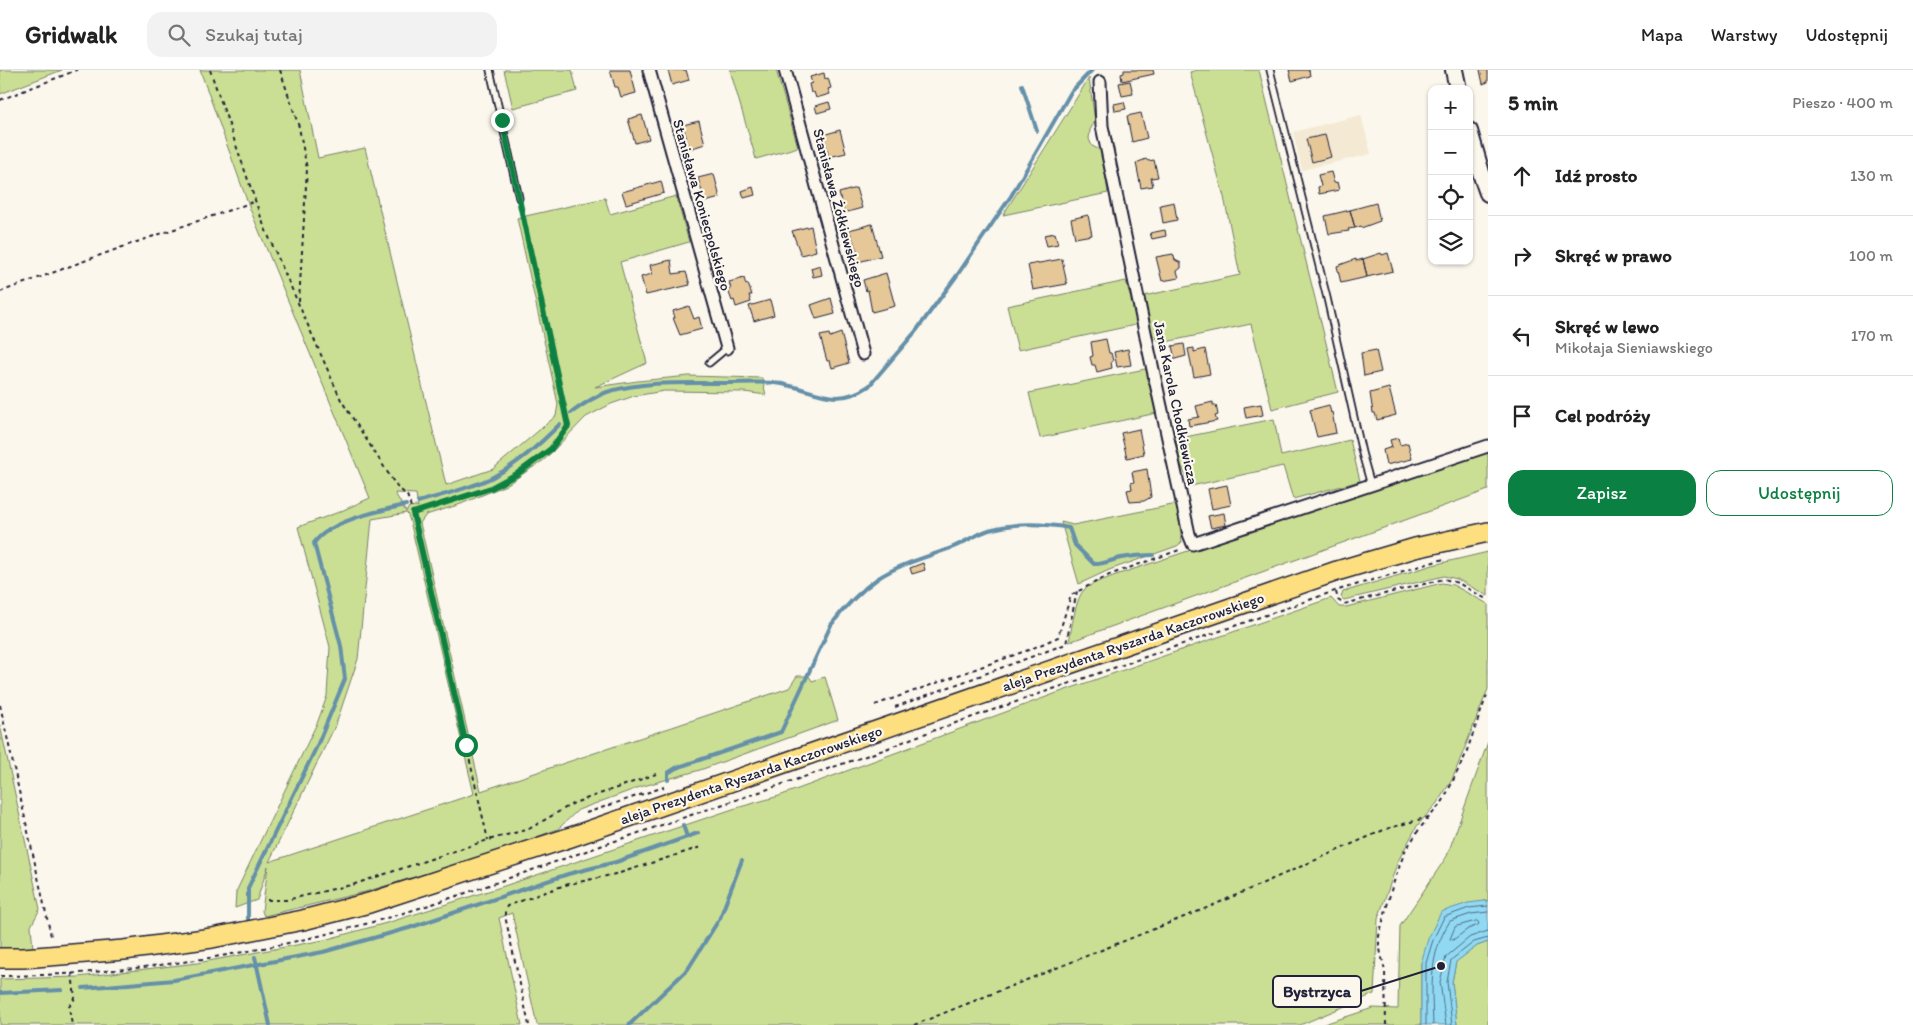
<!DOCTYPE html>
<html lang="pl">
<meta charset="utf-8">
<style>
:root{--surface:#fff;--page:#f2f2f2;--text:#222;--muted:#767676;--line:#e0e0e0;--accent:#0b8043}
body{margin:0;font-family:Itim,sans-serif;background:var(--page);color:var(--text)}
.controls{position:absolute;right:15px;top:15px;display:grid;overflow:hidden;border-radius:10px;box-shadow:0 1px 4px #0004}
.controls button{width:45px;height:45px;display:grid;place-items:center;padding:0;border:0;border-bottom:1px solid var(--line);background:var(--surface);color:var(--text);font:25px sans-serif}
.stop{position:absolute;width:15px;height:15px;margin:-11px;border:4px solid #0b8043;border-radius:50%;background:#fff}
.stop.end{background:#0b8043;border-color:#fff;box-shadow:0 1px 5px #0008}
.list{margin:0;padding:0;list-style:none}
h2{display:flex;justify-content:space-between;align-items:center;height:65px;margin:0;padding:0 20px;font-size:21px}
h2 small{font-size:16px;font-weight:400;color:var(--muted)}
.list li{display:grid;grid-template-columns:32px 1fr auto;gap:15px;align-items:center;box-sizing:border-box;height:80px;padding:0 20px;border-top:1px solid var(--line)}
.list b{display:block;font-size:19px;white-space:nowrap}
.list p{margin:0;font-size:16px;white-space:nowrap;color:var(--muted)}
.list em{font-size:16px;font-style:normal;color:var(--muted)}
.actions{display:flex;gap:10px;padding:15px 20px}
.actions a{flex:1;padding:11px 0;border:1px solid var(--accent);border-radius:15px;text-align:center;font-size:18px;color:var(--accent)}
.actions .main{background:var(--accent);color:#fff}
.icon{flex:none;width:28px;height:28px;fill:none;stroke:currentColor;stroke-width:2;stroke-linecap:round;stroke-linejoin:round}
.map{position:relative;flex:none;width:1488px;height:955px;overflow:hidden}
header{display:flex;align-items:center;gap:30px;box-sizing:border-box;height:70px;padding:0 25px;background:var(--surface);border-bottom:1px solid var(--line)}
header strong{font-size:24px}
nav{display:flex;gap:28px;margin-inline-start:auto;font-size:18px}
.search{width:350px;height:45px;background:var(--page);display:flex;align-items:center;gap:12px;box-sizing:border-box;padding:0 18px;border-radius:15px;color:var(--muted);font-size:19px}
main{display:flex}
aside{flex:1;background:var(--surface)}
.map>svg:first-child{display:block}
</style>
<header>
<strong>Gridwalk</strong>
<div class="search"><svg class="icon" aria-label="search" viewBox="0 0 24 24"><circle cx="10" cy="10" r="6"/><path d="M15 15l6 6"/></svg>Szukaj tutaj</div>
<nav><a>Mapa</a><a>Warstwy</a><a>Udostępnij</a></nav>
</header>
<main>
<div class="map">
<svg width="1488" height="955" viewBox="0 0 1488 955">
<rect width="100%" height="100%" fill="#fbf7ec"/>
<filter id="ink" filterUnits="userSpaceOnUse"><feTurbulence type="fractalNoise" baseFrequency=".02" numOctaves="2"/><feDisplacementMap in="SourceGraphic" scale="10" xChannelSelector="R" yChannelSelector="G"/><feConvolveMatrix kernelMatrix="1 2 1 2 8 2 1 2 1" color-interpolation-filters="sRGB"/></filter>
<g filter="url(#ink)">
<path fill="#f4e9d3" d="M1361,45l10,39 -69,16 -9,-38z"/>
<path fill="#cbdf94" stroke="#768068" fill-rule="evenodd" d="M0,0h62l-62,24z
M200,0h100l18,88 47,-10 81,337 47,-16 63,-53 2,-12 -41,-186 88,-20 5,16 66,-18 13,46 -69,20 27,101 -52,24 43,-6 51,-5 73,2 4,17 -22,-3 -80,-1 -30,5 -23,8 -25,13 -42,43 -38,25 -45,19 -35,11 -6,8 61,268 308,-103 8,-12h12l3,5 13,-4 13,43 -138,50 -60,17 -62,23 -20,19 -70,26 -123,37 -101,24 -2,-5 6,-45 -11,34 -22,8 1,-16 82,-171 9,-25 3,-49 -32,-120 41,-15 31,-14 -120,-289zM395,423l21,1 2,13 -2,-1 -7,1 -3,5zM407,443l3,8 64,273 -205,68 67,-138 22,-65 14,-140z
M504,0h68l5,21 -64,17z
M730,0h46l22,77 -42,12z
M1198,0h61l79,322 -66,17 -21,-85 -90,19 -9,-9 -8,-38 96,-21 -16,-78 -34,-125z
M1089,8l6,43 -5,9 -1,9 3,7 10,5 6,42 -105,22z
M1126,211l11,40 -2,4 -117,25 -11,-44z
M1145,299l3,4 9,40 -117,25 -11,-45z
M1274,349l7,37 69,-16 10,41 -67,18 -10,-33 -92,20 -12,-25 -3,-20 4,-3z
M1488,381v39l-419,152c2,-11 7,-45 15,-52 7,-7 20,-10 29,-14z
M1172,435h5l5,37 -5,4 -68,24 -30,14 -18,-62 12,3z
M1488,482v44l-31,-17 -13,-3 -96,23 -4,1 -3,-3 2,-5 90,-27z
M1442,513l11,2 35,19v85l-36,91 -15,23 -20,23 -19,35 -20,58 -4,75 -74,31h-763l-25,-112 -13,5 23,107h-522v-46l78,-2 119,-14 127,-23 66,-18 114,-36 229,-77 46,-13 278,-103 274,-95 8,9h7z
M0,655l40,184 -9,17 2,23 -33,1z
M1488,672v159h-4l-63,62v62h-100l52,-17 25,1 2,-83 47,-70z
M1488,872v83h-31l-5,-43 4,-21 21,-15z"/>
<path fill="#91d9f2" stroke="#6590a9" d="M1484,831h4v41l-11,4 -21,16 -4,20 5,43h-36v-62l7,-24 13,-27 27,-9z"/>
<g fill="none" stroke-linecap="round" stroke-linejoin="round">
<path stroke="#4e6b84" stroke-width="1" d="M1477,851l2,2 -1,2 -10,4 -15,11 -3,-1 5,-12z
M1426,955v-62l7,-23 11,-23 25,-9 19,-2
M1433,955c-1,-38 -5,-70 17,-104l21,-7 17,-2
M1446,955l-6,-43 6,-25 24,-20 18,-6
M1452,955l-5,-43 4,-22 23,-18 14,-4"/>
<path stroke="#6590a9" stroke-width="4" d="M1022,15l15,46
M571,343c11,-8 22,-16 36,-21 37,-11 76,-9 114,-9 18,0 36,-1 53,0 38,3 58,28 95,3l47,-55 42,-57 53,-78 60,-104 21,-22
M418,432c24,-7 50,-13 73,-24 27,-14 48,-33 69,-54
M668,710v-7l8,-5 105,-36 50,-107c13,-17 29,-34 46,-46 22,-15 50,-22 74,-31 13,-5 25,-14 38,-18 27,-8 53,-7 80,-2l6,17 19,19c11,0 17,-4 27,-6 11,-2 21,-3 32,-3
M683,755l4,12 11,-4
M248,849v-31l69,-142 28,-67 -4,-33 -27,-103c17,-23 65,-32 92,-38
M255,887l15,68
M83,918l91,-8 149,-28 86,-24 159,-54 48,-12 71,-25
M0,923l62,-3
M629,955l59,-56 32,-51 22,-58"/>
</g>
<path fill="#e5c798" stroke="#22223b" d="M610,0h20l6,23 -15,4 -3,-10h-3z
M668,0h18l3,10 -17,5z
M1124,0h29l1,4 -32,7 -1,-7 3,-1z
M1289,0h20l1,6 -18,5z
M1480,0h8v12l-5,2z
M824,3l1,6 3,-1 3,10 -3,1 2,5 -14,4 -2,-6 -3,1 -2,-9 3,-1 -2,-6z
M1130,11l3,13 -11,2 -3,-13z
M829,32l2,7 -14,4 -2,-7z
M1124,32l2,7 -11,2 -1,-7z
M1141,43l6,25 -15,4 -5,-26z
M642,45l7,24 -14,4 -7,-24z
M699,51l6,23 -16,5 -6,-24z
M840,60l6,23 -17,4 -6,-22z
M1325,65l6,22 -19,5 -6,-23z
M1146,89l2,2 6,-1 4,17 -7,1 2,8 -12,2 -5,-25z
M1331,102l3,11 3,-1 2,8 -20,4 -1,-7 3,-1 -3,-11z
M714,104l6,24 -15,4 -7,-24z
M661,111l3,12 -38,11 -4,-12z
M753,117l2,8 -11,3 -2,-7z
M856,118l6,20 -18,5 -5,-20z
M1174,132l3,18 -14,3 -3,-18z
M1376,133l4,18 -19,7v-2l-6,2 -5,-18z
M1350,140l5,18 -7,1 1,2 -20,3 -4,-18z
M1088,145l4,20 -17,3 -4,-19z
M872,154l9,32 -23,6 -3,-11h2l-8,-21z
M811,156l5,25 -15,4 -9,-24z
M1165,160l1,6 -14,3 -2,-6z
M1055,163l3,11 -11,2 -3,-11z
M1381,183l1,2 6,-2 5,18 -26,6 -4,-18z
M1173,184l2,6 6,3v5l-4,3 2,7 -17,3 -6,-24z
M1062,189l5,25 -34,6 -5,-25z
M1356,189v2l7,-2 4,18 -26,6 -4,-17z
M671,190l2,14 13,-2 4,13 -44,10 -5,-18 11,-3 -2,-9z
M820,195l2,10 -9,2 -2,-9z
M886,203l9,33 -23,6 -4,-22 -2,1 -3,-11z
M744,208l2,7 2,-1 4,11h-3l2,7 -15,5 -2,-7 -2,1 -4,-11 3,-1 -2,-7z
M831,228l4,16 -19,5 -5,-14z
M770,230l4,15 -20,6 -5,-15z
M689,236l5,13 5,-2 3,12 -22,6 -7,-17h2l-2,-7z
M841,263l8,30 -17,5 -2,-7h-3l-7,-25 9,-2 1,3z
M1106,269l3,14h2l2,8 -2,1 1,6 -15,4 -2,-7h-3l-2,-8 3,-1 -2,-14z
M1184,274l2,12 -11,3 -3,-13z
M1194,278v4l11,-3 5,25 -16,3 -6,-28z
M1128,279l3,16 -14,2 -3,-15z
M1376,280l5,22 -17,4 -3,-23z
M1389,318l7,27 -19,5 -2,-7h-2l-3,-20z
M1213,332v3h3l2,10 -3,1 2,5 -28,5 -1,-7 11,-2 -3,-11z
M1261,334l2,11 -17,3 -2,-11z
M1329,335l2,8 1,-1 4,21 -19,4 -7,-27z
M1139,359l5,25 -17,4 -6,-25z
M1398,368l2,7 8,-2 4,16 -26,6 -3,-15 9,-3 -2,-7z
M1147,399l4,28 -7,4 -14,1 -3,-12 5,-1 -1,-6 3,-1 -2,-10z
M1227,415l4,20 -19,4 -4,-20z
M1224,443l2,12 -15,3 -3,-12z
M923,493l2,7 -13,4 -2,-6z"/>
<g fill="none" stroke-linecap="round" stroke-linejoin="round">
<defs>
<path id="lane" d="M490,0l29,128
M1270,0l57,228 35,155 9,32
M709,293l18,-15"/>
<path id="street" d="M649,0l78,278
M785,0l78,284
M1100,12l2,44 48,230 39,178 4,10 295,-98"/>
<path id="secondary" d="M1454,0l4,19
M1469,61l13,45 6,17"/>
<path id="primary" d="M0,888h23l101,-8 88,-12 91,-18 66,-17 202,-66 766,-266 78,-23 73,-16"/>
</defs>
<use href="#lane" stroke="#22223b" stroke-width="9"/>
<use href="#street" stroke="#22223b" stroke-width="15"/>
<use href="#secondary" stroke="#22223b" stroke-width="20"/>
<use href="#primary" stroke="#22223b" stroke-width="22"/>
<path stroke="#22223b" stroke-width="2" stroke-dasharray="4 4" stroke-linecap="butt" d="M210,0l54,156 77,174 56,87 10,8 6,18 75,327
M280,0l19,57 8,42 -8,132
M0,30l77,-30
M0,222l128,-47 128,-44
M413,443l78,-25 26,-14 34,-25 17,-23 -47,-220
M1336,522l2,8 6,4 100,-25 14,4 30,17
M0,635l51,231
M875,635l156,-56 27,-12 13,-42 38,-20 73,-26
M895,637l171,-63 11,-53
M586,743l78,-26
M267,830h19l69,-16 133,-44 41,-11 45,-26 82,-29
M72,903l3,25 -6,9 3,18
M0,906c124,-1 249,-20 369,-53 83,-23 164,-54 246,-82 90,-31 181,-61 271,-92l29,-12 420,-146 109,-32
M529,955l-24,-109v-5l2,-5 58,-21 55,-12 81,-26
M914,955l295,-118 177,-78 46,-13
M1386,955l-1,-54 -6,-26v-9l13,-49 13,-36 15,-23 23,-27 22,-45 23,-64"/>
<use href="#lane" stroke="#fbf7ec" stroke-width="5.5"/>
<use href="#street" stroke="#fbf7ec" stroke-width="11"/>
<use href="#secondary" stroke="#fbf7ec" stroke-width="16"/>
<use href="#primary" stroke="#fedf80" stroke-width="19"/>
</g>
</g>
<g fill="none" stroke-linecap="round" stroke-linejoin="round" filter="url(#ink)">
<path stroke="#0b8043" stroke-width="6" d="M466,675l-53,-232 78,-25 26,-14 34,-25 17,-23 -66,-306"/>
</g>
<g text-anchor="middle" stroke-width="4.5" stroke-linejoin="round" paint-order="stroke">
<g font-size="15" fill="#22223b" stroke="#fbf7ec">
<text transform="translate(702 135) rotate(74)" y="5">Stanisława Koniecpolskiego</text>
<text transform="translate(839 138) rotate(75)" y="5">Stanisława Żółkiewskiego</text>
<text transform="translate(1176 333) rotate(78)" y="5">Jana Karola Chodkiewicza</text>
<text transform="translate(1133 572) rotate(-19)" y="5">aleja Prezydenta Ryszarda Kaczorowskiego</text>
<text transform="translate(751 705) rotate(-19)" y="5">aleja Prezydenta Ryszarda Kaczorowskiego</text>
</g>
</g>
<path fill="none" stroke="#22223b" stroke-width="2" d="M1441 896L1361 921"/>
<circle fill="#22223b" stroke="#fbf7ec" stroke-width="2" cx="1441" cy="896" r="5"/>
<rect fill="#fbf7ec" stroke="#22223b" stroke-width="2" x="1273" y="906" width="88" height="31" rx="5"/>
<g font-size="16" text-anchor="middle" font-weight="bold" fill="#22223b">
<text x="1317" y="927">Bystrzyca</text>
</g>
</svg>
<div class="controls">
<button>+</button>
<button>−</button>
<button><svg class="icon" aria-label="locate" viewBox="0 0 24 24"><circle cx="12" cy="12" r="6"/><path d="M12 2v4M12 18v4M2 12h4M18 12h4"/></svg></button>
<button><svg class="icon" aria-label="layers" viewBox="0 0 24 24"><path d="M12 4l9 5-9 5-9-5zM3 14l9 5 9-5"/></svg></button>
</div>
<div class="stop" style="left:466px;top:675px"></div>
<div class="stop end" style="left:502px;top:50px"></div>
</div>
<aside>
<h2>5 min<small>Pieszo · 400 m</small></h2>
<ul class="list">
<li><svg class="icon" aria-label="ahead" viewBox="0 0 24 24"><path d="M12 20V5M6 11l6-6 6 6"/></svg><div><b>Idź prosto</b></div><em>130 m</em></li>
<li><svg class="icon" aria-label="right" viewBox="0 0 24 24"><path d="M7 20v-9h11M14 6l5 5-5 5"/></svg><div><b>Skręć w prawo</b></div><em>100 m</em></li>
<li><svg class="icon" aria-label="left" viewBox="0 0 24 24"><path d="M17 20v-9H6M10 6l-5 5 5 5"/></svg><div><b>Skręć w lewo</b><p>Mikołaja Sieniawskiego</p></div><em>170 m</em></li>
<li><svg class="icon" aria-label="arrive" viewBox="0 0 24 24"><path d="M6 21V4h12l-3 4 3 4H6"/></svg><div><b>Cel podróży</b></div></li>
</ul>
<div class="actions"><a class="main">Zapisz</a><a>Udostępnij</a></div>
</aside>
</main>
